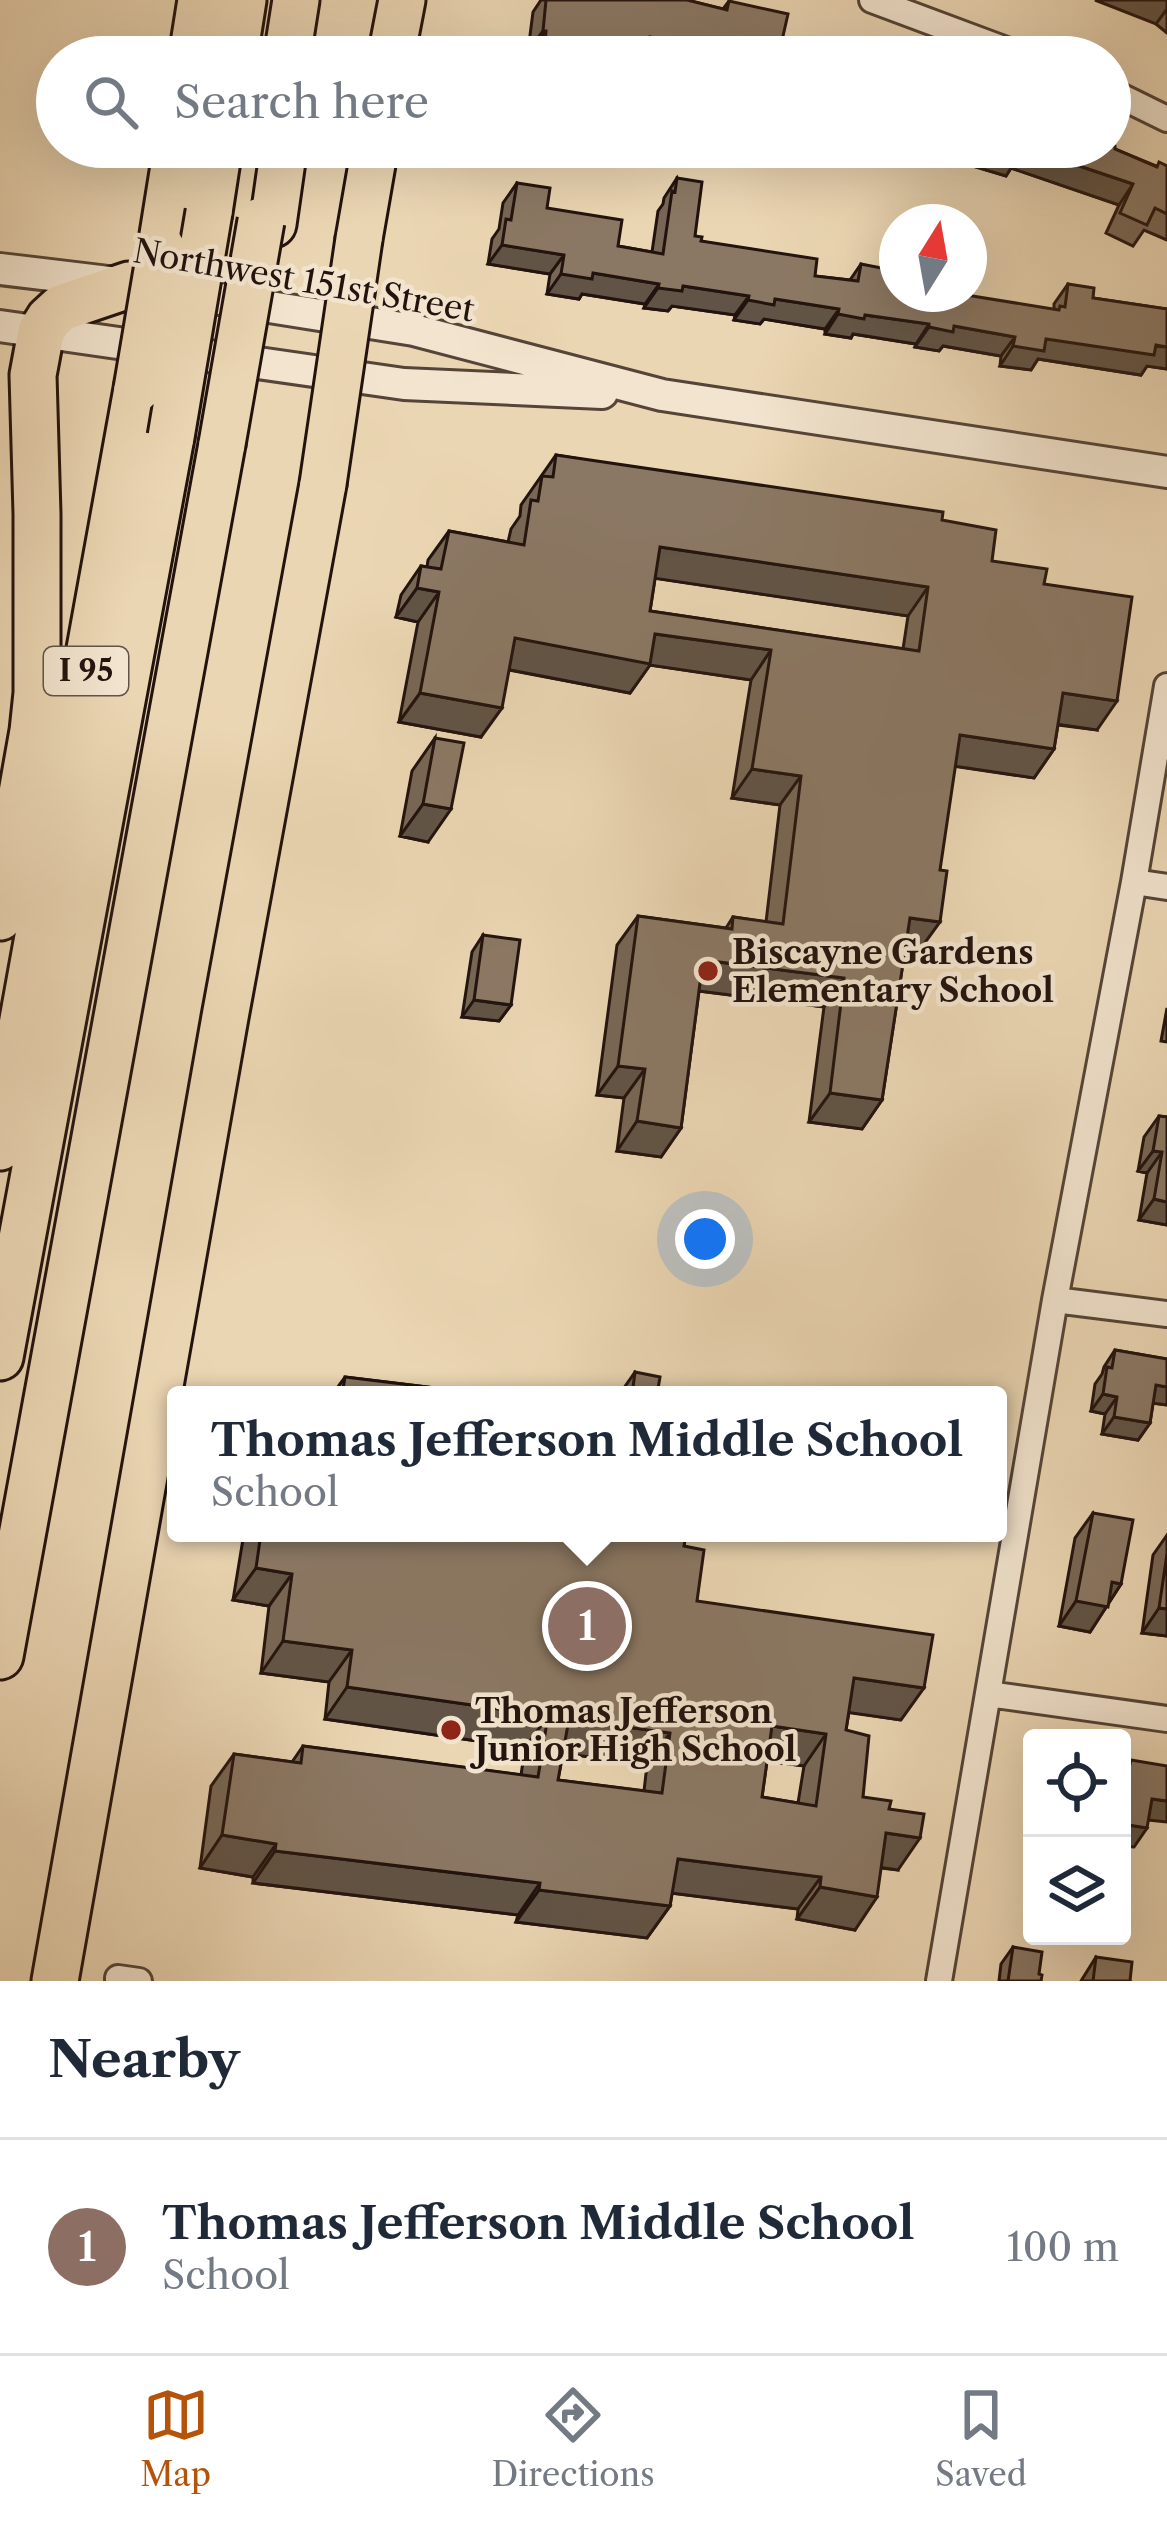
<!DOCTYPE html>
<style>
:root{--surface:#fff;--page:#f6f6f7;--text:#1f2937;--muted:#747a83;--line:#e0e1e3;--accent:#b45309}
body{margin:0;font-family:"Libre Caslon Text",serif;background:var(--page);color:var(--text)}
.controls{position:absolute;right:36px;bottom:36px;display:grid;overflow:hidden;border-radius:12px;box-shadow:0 12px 48px #0002}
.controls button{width:108px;height:108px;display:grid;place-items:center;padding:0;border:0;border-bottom:3px solid var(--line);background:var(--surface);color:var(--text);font:60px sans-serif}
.compass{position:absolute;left:879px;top:204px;width:108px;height:108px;border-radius:50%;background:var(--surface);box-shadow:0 12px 48px #0002;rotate:11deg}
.you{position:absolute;left:705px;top:1239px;width:42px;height:42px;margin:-30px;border:9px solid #fff;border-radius:50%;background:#1a73e8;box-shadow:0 0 0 18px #1a73e833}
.badge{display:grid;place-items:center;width:78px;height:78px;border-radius:50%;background:var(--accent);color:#fff;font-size:39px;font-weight:700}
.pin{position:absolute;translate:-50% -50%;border:6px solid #fff;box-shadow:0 3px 12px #0006}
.popup{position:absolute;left:167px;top:1386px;width:840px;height:156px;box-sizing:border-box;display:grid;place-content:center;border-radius:12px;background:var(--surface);filter:drop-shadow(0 3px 9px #0005);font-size:39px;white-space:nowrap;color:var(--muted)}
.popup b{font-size:45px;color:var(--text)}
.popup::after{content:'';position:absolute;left:50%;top:100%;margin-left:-24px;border:24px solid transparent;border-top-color:var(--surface)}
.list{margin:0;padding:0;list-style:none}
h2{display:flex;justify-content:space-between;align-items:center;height:156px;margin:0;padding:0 48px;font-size:51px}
h2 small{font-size:39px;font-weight:400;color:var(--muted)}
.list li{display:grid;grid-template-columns:78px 1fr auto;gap:36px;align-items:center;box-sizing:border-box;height:216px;padding:0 48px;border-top:3px solid var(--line)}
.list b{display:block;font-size:45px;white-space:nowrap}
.list p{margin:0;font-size:39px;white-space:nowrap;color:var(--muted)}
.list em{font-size:39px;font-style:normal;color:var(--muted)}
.icon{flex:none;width:66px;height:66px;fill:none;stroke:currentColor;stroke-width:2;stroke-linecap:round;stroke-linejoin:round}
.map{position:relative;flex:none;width:1167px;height:1981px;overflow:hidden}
.search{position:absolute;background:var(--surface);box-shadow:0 12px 48px #0002;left:36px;right:36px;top:36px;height:132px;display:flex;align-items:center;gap:30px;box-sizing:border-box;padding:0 42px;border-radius:66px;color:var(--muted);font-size:45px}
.sheet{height:372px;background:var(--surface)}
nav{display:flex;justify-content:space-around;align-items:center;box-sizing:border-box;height:168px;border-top:3px solid var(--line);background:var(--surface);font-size:33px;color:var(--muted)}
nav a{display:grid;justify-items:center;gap:6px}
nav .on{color:var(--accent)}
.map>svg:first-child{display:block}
</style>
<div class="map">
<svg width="1167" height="1981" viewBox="0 0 1167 1981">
<rect width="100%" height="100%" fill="#ebd6b3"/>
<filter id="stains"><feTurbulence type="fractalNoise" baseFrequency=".00167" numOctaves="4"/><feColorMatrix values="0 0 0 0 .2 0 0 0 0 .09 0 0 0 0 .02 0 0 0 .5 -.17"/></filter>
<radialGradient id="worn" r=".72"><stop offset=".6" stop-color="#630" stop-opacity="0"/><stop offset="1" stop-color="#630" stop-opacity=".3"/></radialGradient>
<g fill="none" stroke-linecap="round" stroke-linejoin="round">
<defs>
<path id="minor" d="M872,0l153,57
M1110,91l57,28
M1134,882l33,5
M1055,1300l112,14
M988,1694l179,25
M118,1981v-3l21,3
M939,1981l116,-681 79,-418 33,-196"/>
<path id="tertiary" d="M0,269l117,14
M176,292l238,38 248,65 505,77
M0,326l404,58 198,9"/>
<path id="motorway" d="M192,57l9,-57
M234,57l9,-57
M287,57l9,-57
M391,57l11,-57
M209,212l10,-65
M273,224l11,-77
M359,239l16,-92
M161,247l16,-100
M0,917l33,-186 4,-38v-179l-4,-139 8,-43 8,-13 12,-11 68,-23
M0,1147l137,-758
M0,1357l171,-920
M0,1656l222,-1212
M55,1981l170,-964 98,-533"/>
</defs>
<use href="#minor" stroke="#554437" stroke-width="30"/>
<use href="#tertiary" stroke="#554437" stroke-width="36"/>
<use href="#motorway" stroke="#23130e" stroke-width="51"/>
<use href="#minor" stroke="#f2e4ce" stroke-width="24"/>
<use href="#tertiary" stroke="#f2e4ce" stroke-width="30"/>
<use href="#motorway" stroke="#ebd6b3" stroke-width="45"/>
<defs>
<path id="motorway-bridge" d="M137,389l24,-142
M171,437l38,-225
M222,444l39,-223
M323,484l36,-245"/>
</defs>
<use href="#motorway-bridge" stroke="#23130e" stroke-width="51" stroke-linecap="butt"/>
<use href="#motorway-bridge" stroke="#ebd6b3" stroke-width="45"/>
</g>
<path fill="#786756" stroke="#23130e" stroke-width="3" fill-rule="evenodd" d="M541,0h146l36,9 6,-8 52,44 47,12h-297l1,-6h-4l5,-39z
M1167,0v33l-11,-9z
M950,147h160l46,19h11v74l-23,-10 -11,16 -27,-13 13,-28 -108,-37 -5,8 -60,-18z
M677,178l18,58 6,5 114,35 35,4 11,-16 99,31 94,15v-6l14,-20 25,14 74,11v60l-20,-3 -6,9 -103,-16 -7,11 -31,-4 1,-10 -58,-10 -4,5 -24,-4 1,-3 -63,-10 -2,4 -26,-4v-5l-61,-10 -4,5 -26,-4 1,-5 -63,-9 -4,5 -24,-3 1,-4 -63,-10 -3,5 -32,-5 3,-20 -62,-10 4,-25 7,-10 4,-26 14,-20 30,25 71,38 34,6 6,-41 5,-7 1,-6z
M556,455l386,65 50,41 52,23 53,146 -39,-5 -4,24 -20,29 -79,-12 -36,185 -14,-1 -23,150 -20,29 -53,-7 15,-115 -125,-16 -18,137 -20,29 -44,-6 7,-53 -27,-3 20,-150 21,-29 88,12 7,-11 33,5 14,-117 -48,-7 19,-118 -101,-15 -20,28 -121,-23 -28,67 -82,-15 19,-100 -22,-5 5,-22 20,-29 6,1 1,-7 21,-29 59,11 3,-13 9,-13 1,-11zM655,578l253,38 -5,33 -253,-38z
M435,738l-7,104 -28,-6 12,-65z
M483,935l28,70 -12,16 -37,-4 10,-65z
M1167,1008v34l-6,-1z
M1159,1116l8,1v108l-28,-5 8,-47 -9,-2 6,-34z
M1115,1350l52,9v46l-14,-2 -3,20 -12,17 -36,-6 3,-20 -14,-3 4,-27 7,-10 2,-7z
M635,1372l22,23h-38z
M345,1377l148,18h-161z
M1093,1513l28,71 -31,48 -31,-6 16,-88z
M244,1533h442l-2,13 13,55 204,119 -52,-8 -3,18 17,67 26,12 9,61 -17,-2 -26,62 -58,-11 1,-10 -126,-16 -2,13 -23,32 -131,-16 2,-7 -265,-32v-6l-53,-9 11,-82 23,-32 58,8 11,-16 218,29 4,-27 -200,-29 4,-37 -68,-9 8,-67 -36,-6zM563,1753l84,12 -3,26 -86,-11zM767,1761l37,5 -6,37 -36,-6z
M1167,1535v101l-25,-3 11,-78z
M1013,1947l26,27 2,7h-42l2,-17z
M1096,1957l34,24h-49z"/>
<path fill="#615446" stroke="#23130e" stroke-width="3" d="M1095,0h72v9l-11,15z
M543,31h3l-14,20h-4z
M650,37l53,11 -6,9h-163l11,-14z
M954,147h69l110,37 -14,21 -108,-37 -5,8 -60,-18z
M502,245l62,10 -14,19 -62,-10z
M593,273l66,11 -14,20 -63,-10 -3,5 -32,-5 14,-20z
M683,286l66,10 -14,19 -63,-9 -4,5 -24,-3 14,-20z
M775,299l64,10 -14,20 -61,-10 -4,5 -26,-4 14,-20z
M838,314l27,1 64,9 -13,20 -63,-10 -2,4 -26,-4z
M954,326l61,11 -14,19 -58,-10 -4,5 -24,-4 14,-20z
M1046,339l121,8v22l-20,-3 -6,9 -103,-16 -7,11 -31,-4 13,-20z
M660,547l268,40 -20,29 -269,-40z
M417,588l22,4 -21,30 -22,-5z
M655,634l116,16 -20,30 -101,-15 -20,28 -135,-26 20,-29z
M420,693l82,15 -21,29 -82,-15z
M1063,693l54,8 -20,29 -55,-8z
M960,735l94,14 -20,29 -94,-14z
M752,769l49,7 -21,29 -48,-7z
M423,804l28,5 -23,33 -28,-6z
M910,918l30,4 -21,29 -30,-4z
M703,960l141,18 -20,29 -141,-18z
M474,1000l37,5 -12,16 -37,-4z
M618,1066l27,3 -21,29 -27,-3z
M830,1093l52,7 -20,29 -53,-7z
M637,1121l44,7 -20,29 -44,-6z
M1153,1151l9,1 -15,21 -9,-2z
M1154,1199l13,3v23l-28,-5z
M1156,1385l11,2v18l-23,-3z
M1103,1394l14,3 -12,17 -14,-3z
M1114,1417l36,6 -12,17 -36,-6z
M256,1568l36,6 -23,32 -36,-6z
M1112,1582l9,2 -31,48 -31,-6 17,-25z
M1159,1608l8,1v27l-25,-3z
M283,1641l69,9 -23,32 -68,-9z
M854,1678l70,10 -23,32 -70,-10z
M347,1687l201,29 -23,32 -200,-29z
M569,1719l101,14 -23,32 -101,-14z
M772,1726l54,8 -22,32 -54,-7z
M1152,1799l15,2v21l-29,-3z
M1122,1824l25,4 -13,19 -12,-1z
M886,1833l34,5 -22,32 -34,-5z
M222,1835l54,9 -23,33 -53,-9z
M275,1851l265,32 -22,32 -265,-32z
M678,1859l143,18 -23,32 -143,-18z
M820,1887l57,10 -22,33 -58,-11z
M539,1890l131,16 -23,32 -131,-16z"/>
<path fill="#8b7864" stroke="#23130e" stroke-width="3" fill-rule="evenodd" d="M546,0h141l40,10 2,-9 59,13 -7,31 47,12h-127l2,-9 -53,-11 -4,20 -101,-14 1,-12h-3z
M1110,145l5,1v3l42,18 2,-5 8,4v48l-12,-6 -8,17 -27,-12 13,-29 -110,-37h87z
M992,147h31l-3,8z
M677,178l25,4 -7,54 7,1 -1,4 116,18 -2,17 43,5 3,-17 36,7v23h63l99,16 1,-4 5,1 3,-23 26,4 -1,10 74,11v38l-11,-2 -2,10 -108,-16 -2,12 -31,-5 2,-9 -61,-11 -1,6 -24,-5v-3l-64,-9 -1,4 -26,-5 1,-5 -64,-10 -1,6 -26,-5 1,-4 -66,-10 -1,5 -24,-3 1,-4 -66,-11 -1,6 -31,-5 3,-19 -62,-10 4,-26 5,1 6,-37 33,5 -3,20 75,12 -4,26 45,8 9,-63 3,1z
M556,455l387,57 -1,8 54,10 -4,31 55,8 -3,15 88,13 -15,104 -54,-8 -9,56 -94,-14 -20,135 7,1 -7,51 -30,-4 -28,182 -52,-7 14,-115 -141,-18 -22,168 -44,-7 8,-52 -27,-3 20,-150 94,13 1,-12 50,7 18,-148 -49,-7 19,-119 -116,-16 -5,30 -135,-26 -13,70 -82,-15 19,-101 -22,-4 4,-22 20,3 8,-38 75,14 7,-45 7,1 4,-25 11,1zM660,547l268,40 -9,64 -269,-40z
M435,738l29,5 -13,66 -28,-5z
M483,935l37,5 -9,65 -37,-5z
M1159,1116l8,1v85l-13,-3 8,-47 -9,-1z
M1115,1350l52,9v28l-11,-2 -6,38 -36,-6 3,-20 -14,-3 4,-27 5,1z
M635,1372l25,5 -3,18h-25z
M345,1377l148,18h-151z
M1093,1513l40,7 -12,64 -9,-2 -4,25 -32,-6z
M261,1533h425l-2,13 20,4 -7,51 236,34 -9,53 -70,-10 -8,52 23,6 -6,61 28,4 -2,8 35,5 -4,24 -34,-5 -9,64 -57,-10 1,-10 -143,-18 -8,47 -131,-16 1,-7 -265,-32 1,-7 -54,-9 12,-81 67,9 2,-17 235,31 10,-61 -201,-29 5,-37 -69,-9 9,-67 -36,-6zM569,1719l101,14 -8,60 -104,-13zM772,1726l54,8 -10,72 -54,-9z
M1167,1554v55l-8,-1z
M1131,1760l36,6v35l-15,-2 -5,29 -25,-4v-61l8,1z
M1013,1947l29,5 -3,22 3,1 -1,6h-33z
M1096,1957l36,5 -2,19h-37z"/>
<g fill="#8f2418" stroke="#f2e4ce" stroke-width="4.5">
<circle cx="708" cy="971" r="12"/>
<circle cx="451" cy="1730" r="12"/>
</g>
<g text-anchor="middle" stroke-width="9" stroke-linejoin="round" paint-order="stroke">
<rect fill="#f2e4ce" stroke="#615248" stroke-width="3" x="44" y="647" width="84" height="48" rx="9"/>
<g font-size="30" font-weight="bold" fill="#23130e">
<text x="86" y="681">I 95</text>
</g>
<g font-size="33" fill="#23130e" stroke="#f2e4ce">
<text transform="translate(304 280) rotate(10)" y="12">Northwest 151st Street</text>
</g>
<g font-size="33" font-weight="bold" fill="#23130e" stroke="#f2e4ce" text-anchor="start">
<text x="732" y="964">Biscayne Gardens<tspan x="732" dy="38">Elementary School</tspan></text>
<text x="475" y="1723">Thomas Jefferson<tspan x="475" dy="38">Junior High School</tspan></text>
</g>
</g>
<rect width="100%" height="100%" filter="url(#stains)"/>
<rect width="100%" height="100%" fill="url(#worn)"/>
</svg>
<div class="controls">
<button><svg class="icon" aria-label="locate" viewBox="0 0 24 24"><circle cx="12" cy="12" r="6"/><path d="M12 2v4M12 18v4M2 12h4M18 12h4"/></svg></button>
<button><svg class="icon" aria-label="layers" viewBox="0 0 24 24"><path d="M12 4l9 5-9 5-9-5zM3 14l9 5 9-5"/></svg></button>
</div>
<svg class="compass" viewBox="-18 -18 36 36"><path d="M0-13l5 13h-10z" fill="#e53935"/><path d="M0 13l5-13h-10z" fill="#747a83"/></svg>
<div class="you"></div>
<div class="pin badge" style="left:587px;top:1626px;background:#8d6e63">1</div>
<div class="popup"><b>Thomas Jefferson Middle School</b>School</div>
<div class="search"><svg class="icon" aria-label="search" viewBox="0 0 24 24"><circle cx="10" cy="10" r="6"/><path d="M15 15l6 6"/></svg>Search here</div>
</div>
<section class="sheet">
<h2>Nearby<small></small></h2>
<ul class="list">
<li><span class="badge" style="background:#8d6e63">1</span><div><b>Thomas Jefferson Middle School</b><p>School</p></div><em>100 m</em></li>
</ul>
</section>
<nav>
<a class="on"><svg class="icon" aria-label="map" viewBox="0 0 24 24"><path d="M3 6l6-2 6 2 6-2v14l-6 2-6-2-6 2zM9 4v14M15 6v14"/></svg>Map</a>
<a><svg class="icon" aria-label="directions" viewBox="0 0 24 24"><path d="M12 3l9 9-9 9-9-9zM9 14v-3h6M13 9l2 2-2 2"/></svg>Directions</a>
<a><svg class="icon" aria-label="saved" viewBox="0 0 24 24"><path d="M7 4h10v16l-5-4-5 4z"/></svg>Saved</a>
</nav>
